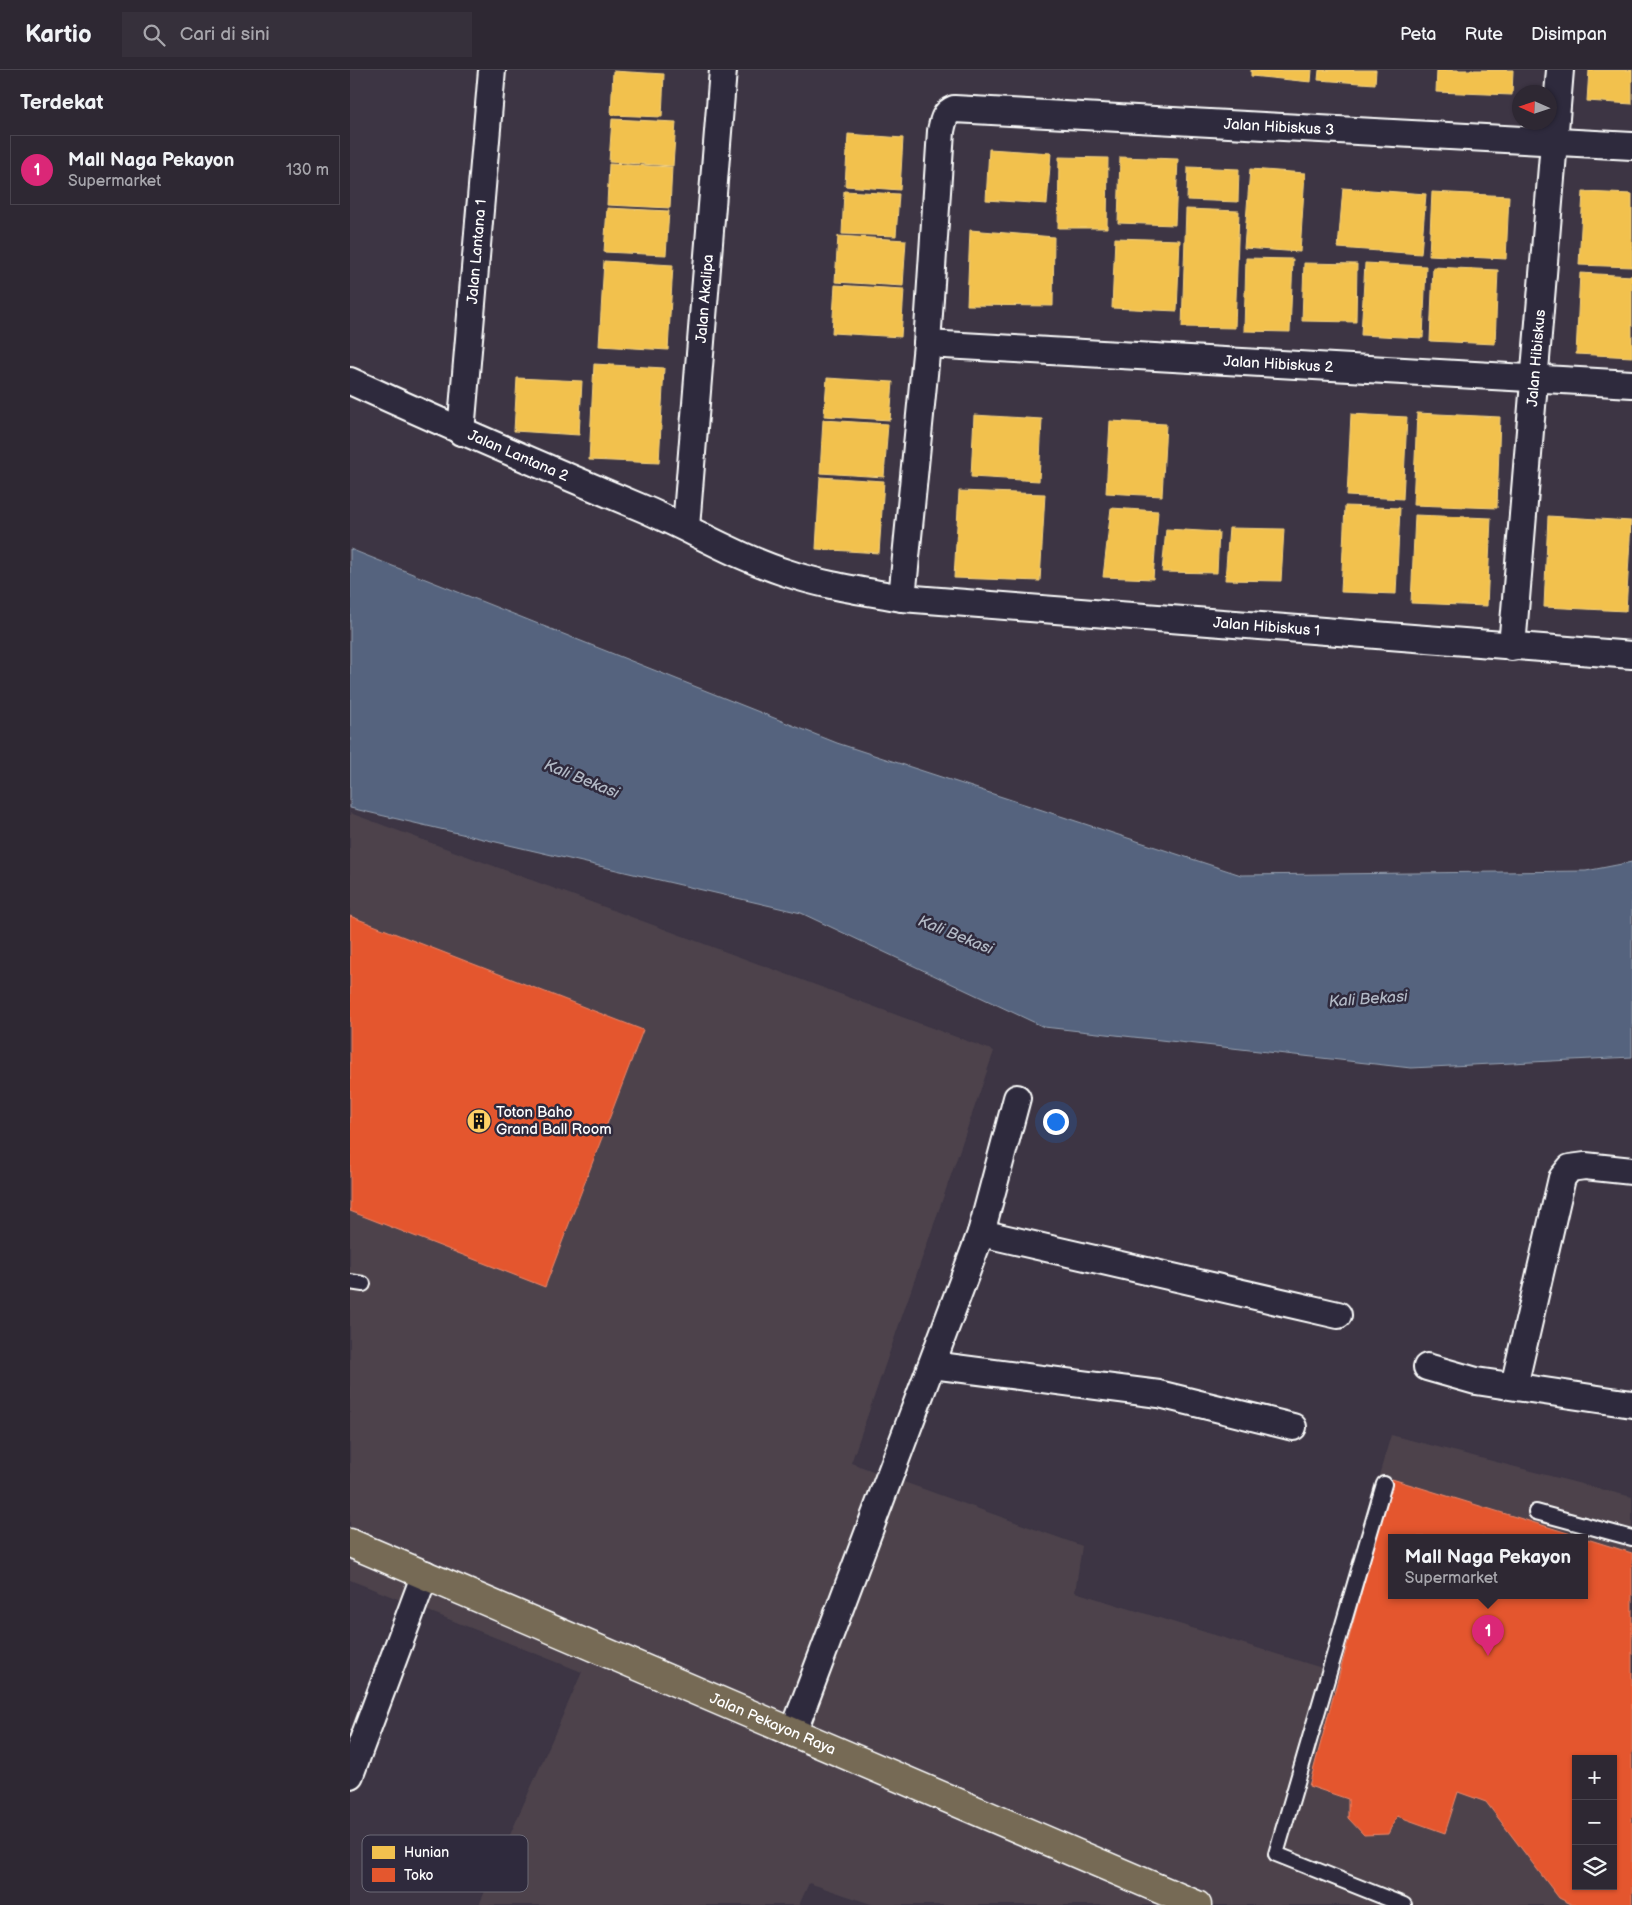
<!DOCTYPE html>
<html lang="id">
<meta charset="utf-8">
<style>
:root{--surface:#2e2833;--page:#36303b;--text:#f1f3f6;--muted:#a7a6ac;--line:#49444e;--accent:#db2777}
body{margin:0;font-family:"Balsamiq Sans",sans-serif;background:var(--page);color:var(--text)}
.controls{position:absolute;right:15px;bottom:15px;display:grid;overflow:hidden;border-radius:0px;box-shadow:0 1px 4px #0004}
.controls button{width:45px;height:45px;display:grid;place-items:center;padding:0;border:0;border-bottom:1px solid var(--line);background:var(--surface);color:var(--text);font:25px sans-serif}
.compass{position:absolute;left:1162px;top:15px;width:45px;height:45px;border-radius:50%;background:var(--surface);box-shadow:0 1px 4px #0004;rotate:273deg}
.you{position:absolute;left:705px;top:1051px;width:18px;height:18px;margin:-12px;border:4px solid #fff;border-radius:50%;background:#1a73e8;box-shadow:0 0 0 8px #1a73e833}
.badge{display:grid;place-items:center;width:32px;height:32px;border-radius:50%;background:var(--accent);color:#fff;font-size:16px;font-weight:700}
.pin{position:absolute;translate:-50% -41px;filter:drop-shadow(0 1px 2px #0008)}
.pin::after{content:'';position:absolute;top:26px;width:18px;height:15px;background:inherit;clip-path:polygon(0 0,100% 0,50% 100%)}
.popup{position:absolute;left:1038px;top:1464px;width:200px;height:65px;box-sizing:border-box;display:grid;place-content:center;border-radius:0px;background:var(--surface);filter:drop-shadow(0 1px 4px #0005);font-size:16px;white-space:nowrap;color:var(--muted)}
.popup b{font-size:19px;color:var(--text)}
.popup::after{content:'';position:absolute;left:50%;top:100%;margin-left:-10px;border:10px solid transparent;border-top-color:var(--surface)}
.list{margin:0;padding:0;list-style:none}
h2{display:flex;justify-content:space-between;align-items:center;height:65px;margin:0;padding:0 20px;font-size:21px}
h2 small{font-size:16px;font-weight:400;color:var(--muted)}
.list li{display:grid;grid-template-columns:32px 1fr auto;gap:15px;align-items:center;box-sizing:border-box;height:70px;margin:0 10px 10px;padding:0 10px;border:1px solid var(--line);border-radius:0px}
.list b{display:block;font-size:19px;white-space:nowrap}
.list p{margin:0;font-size:16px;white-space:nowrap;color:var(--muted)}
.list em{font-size:16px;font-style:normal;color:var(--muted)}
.icon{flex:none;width:28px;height:28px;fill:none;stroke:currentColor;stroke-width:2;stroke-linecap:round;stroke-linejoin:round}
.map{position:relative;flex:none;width:1282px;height:1835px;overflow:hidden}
header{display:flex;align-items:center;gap:30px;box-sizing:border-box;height:70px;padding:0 25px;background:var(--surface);border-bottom:1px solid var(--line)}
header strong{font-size:24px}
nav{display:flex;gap:28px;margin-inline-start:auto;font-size:18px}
.search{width:350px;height:45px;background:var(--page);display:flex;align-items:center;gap:12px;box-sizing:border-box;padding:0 18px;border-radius:0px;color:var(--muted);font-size:19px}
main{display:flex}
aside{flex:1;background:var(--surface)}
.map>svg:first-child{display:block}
</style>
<header>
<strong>Kartio</strong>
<div class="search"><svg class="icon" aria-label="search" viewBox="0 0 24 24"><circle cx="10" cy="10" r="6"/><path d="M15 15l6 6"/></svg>Cari di sini</div>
<nav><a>Peta</a><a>Rute</a><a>Disimpan</a></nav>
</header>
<main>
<aside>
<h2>Terdekat<small></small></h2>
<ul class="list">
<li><span class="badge">1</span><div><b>Mall Naga Pekayon</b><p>Supermarket</p></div><em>130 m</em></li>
</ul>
</aside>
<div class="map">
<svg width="1282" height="1835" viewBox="0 0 1282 1835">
<rect width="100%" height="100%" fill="#3d3544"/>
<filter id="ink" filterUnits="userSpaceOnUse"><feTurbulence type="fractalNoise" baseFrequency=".02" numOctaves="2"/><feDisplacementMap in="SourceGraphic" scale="10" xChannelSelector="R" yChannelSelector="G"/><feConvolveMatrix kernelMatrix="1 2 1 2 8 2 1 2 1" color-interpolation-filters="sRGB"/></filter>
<g filter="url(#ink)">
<path fill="#4d434c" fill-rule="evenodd" d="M0,743l644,238 -143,412 231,83 -7,46 247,76 69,-233 241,62v408h-758l-65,-22 -10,22h-320l103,-233 -232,-92zM1042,1467h192v58h-192zM1226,1689h37v127h-37z"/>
<path fill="#54647e" stroke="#98a2b2" d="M0,479l487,194 404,132 345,-4 46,-9v195l-221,11 -367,-41 -243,-114 -451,-105z"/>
<path fill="#f2c14e" stroke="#f6d483" d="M901,0h61l-1,12 -60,-6z
M969,0h57l-1,14 -57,-4z
M1087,0h76l-1,25 -76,-3z
M1239,0h43v34l-45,-3z
M263,1l51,3 -2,43 -51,-2z
M262,49l64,3 -3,44 -64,-4z
M498,64l55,4 -3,52 -55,-4z
M639,79l62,4 -4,51 -61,-4z
M709,87l49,1 -1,70h-49z
M770,87l58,2 -3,66 -57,-2z
M259,94l63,3 -2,41 -63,-3z
M838,97l51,2 -1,33 -51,-2z
M900,99l55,4 -5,79 -56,-4z
M993,118l83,6 -5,60 -83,-6z
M494,121l55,3 -3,42 -54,-2z
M1082,122l77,4 -3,63 -77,-4z
M1233,122l49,2v73l-53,-2z
M257,138l62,3 -3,44 -62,-3z
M836,139l53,2 -4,117 -53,-1z
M620,160l84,7 -1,69 -86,-1z
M488,166l68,4 -3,46 -68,-4z
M765,168l65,2 -3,71 -65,-3z
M896,188l47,1 -3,73 -46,-1z
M254,191l69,4 -5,85 -69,-4z
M954,193l53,1 -1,58 -54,-1z
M1015,193l61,3 -3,72 -62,-3z
M1083,197l65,3 -3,74 -65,-3z
M1230,203l52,3v81l-56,-3z
M485,215l69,4 -3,48 -69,-4z
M244,294l70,4 -5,95 -70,-3z
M167,308l65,3 -3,54 -65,-4z
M477,308l66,4 -3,38 -66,-4z
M1067,343l83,4 -3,91 -84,-3z
M1001,344l56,3 -4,82 -56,-3z
M624,345l68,4 -3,62 -68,-4z
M473,350l65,4 -4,53 -64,-4z
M760,351l56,3 -4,72 -56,-3z
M470,407l64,4 -5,72 -63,-4z
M609,421l86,3 -5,87 -86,-3z
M995,436l55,2 -4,86 -55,-2z
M761,438l47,3 -5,68 -50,-2z
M1065,445l76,3 -4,88 -76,-3z
M1198,446l83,5 -5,90 -82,-4z
M879,458l55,1 -3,52 -56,-1z
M816,459l53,3 -2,41 -55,-1z"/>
<path fill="#e4572e" stroke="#ec896d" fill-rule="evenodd" d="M0,846l293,114 -98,257 -195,-76z
M1042,1409l189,58h-189v58h192v-57l48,15v352h-59l-14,-7 -73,-96 -28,-10 -13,41 -48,-17 -9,18 -24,1 -16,-17v-19l-39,-13zM1226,1689h37v127h-37z"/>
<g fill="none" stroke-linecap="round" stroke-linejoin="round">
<defs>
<path id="lane" d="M0,1212l13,2
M1034,1414l-108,370 128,51
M1186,1442l96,26"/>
<g id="street">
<path id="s1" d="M577,274l705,40"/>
<path id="s2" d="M0,311c97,44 194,86 292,127 49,21 95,49 145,65 38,13 77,18 115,25l730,57"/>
<path id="s3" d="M111,362l31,-362"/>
<path id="s4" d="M336,457l37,-457"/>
<path id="s5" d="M552,528l25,-254 14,-213c2,-9 3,-18 13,-22l678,37"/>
<path id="s6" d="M1162,577l48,-577"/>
<path d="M631,1163l357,82"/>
<path d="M582,1295l227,29 134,33"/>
<path d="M1077,1297l49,14 156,23"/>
<path d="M1164,1316l48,-208 8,-10 15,-2 47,5"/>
<path d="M443,1663l188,-500 36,-135"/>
<path d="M0,1705l75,-201"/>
</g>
<g id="primary">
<path id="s7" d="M0,1473l847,362"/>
</g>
</defs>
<use href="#lane" stroke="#fff" stroke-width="18"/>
<use href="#street" stroke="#fff" stroke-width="30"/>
<use href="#primary" stroke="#fff" stroke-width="31"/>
<use href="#lane" stroke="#2f2a3d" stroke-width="14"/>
<use href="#street" stroke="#2f2a3d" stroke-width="26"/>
<use href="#primary" stroke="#766a54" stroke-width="28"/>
</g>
</g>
<defs>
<symbol id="building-disc" viewBox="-11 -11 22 22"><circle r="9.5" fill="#ffd166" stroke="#2f2a3d"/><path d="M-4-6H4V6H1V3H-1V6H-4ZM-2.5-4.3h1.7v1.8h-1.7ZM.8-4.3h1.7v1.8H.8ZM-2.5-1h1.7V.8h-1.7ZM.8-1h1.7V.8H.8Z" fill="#111"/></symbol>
</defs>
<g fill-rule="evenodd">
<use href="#building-disc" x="115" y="1037" width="28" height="28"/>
</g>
<g text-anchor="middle" stroke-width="5" stroke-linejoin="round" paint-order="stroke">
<g font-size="15" fill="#fff" stroke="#2f2a3d">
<text dy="5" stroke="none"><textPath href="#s5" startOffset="821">Jalan Hibiskus 3</textPath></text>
<text dy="5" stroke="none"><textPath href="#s3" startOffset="181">Jalan Lantana 1</textPath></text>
<text dy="5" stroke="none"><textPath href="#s4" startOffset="229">Jalan Akalipa</textPath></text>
<text dy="5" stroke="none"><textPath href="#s6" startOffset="290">Jalan Hibiskus</textPath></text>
<text dy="5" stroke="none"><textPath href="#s1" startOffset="352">Jalan Hibiskus 2</textPath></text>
<text dy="5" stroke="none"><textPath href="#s2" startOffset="184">Jalan Lantana 2</textPath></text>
<text dy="5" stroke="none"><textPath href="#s2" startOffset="961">Jalan Hibiskus 1</textPath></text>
<text dy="5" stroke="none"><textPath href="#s7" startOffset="460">Jalan Pekayon Raya</textPath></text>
</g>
<g font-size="15" fill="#fff" stroke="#2f2a3d" text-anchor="start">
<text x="146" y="1047">Toton Baho<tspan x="146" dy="17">Grand Ball Room</tspan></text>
</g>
<g font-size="16" font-style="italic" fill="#b2b9c5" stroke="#2f2a3d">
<text transform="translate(232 708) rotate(22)" y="6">Kali Bekasi</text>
<text transform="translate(606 864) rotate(22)" y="6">Kali Bekasi</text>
<text transform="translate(1018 928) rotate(-4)" y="6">Kali Bekasi</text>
</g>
</g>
<rect x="12" y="1765" width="166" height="57" rx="8" fill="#2f2a3d" stroke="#6d6a77" stroke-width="1"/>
<rect x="22" y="1776" width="23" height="13" fill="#f2c14e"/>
<rect x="22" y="1798" width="23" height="14" fill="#e4572e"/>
<g font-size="14" fill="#fff">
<text x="54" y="1787">Hunian</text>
<text x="54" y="1810">Toko</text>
</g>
</svg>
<div class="controls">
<button>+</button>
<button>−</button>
<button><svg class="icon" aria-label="layers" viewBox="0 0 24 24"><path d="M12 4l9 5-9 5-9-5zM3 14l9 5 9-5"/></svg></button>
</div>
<svg class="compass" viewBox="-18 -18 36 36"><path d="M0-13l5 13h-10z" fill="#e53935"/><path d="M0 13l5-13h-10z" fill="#a7a6ac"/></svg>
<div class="you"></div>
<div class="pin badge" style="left:1138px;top:1586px">1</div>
<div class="popup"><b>Mall Naga Pekayon</b>Supermarket</div>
</div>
</main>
